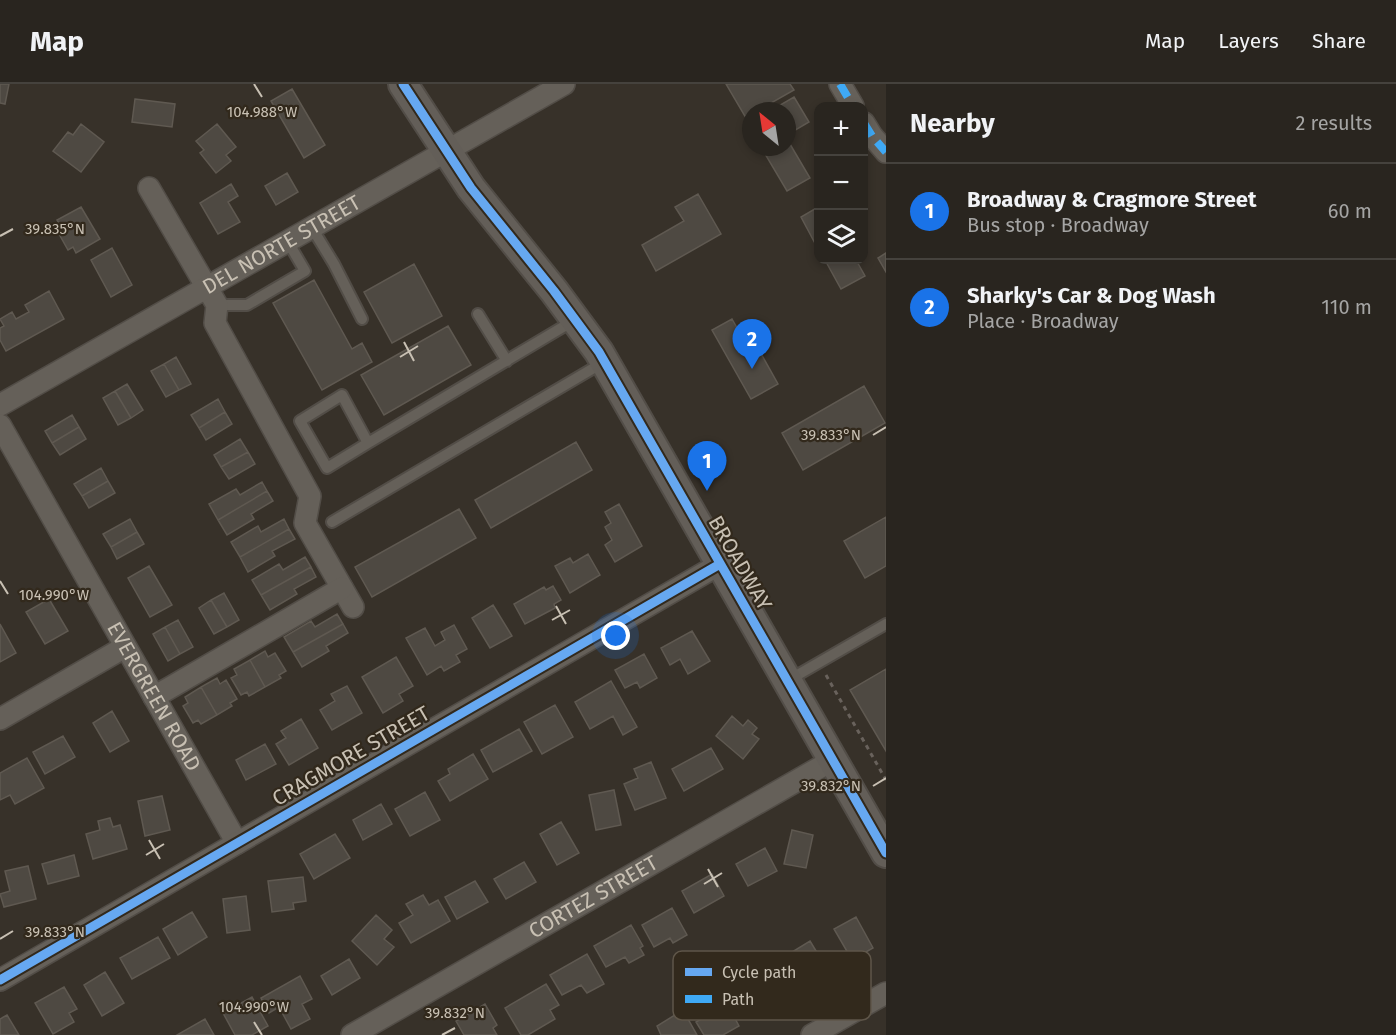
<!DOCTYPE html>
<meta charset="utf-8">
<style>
:root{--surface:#29251f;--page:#35312c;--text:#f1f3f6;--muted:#a5a5a4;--line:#45423d;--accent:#1a73e8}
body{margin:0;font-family:"Fira Sans",sans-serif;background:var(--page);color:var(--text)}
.controls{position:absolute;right:18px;top:18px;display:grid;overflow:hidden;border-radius:12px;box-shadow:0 3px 9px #0003}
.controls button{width:54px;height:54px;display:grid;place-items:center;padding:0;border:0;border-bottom:2px solid var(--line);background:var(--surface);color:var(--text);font:30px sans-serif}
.compass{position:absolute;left:742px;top:18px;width:54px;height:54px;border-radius:50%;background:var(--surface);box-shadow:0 3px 9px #0003;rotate:330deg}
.you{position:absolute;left:616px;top:552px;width:21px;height:21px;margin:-15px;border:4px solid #fff;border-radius:50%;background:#1a73e8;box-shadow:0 0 0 9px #1a73e833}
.badge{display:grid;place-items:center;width:39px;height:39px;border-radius:50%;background:var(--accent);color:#fff;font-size:20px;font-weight:700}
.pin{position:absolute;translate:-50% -50px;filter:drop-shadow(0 2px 3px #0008)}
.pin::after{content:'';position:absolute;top:32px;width:21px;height:18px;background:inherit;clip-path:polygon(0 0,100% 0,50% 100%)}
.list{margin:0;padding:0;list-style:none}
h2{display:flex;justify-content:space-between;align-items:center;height:78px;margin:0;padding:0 24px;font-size:26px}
h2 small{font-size:20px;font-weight:400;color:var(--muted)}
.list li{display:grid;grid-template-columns:39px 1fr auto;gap:18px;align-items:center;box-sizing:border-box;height:96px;padding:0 24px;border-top:2px solid var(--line)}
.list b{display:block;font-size:22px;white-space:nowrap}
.list p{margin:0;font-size:20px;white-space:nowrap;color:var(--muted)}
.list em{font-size:20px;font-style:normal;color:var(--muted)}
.icon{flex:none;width:33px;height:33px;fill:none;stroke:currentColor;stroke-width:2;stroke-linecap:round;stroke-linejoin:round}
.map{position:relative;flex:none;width:886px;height:951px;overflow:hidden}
header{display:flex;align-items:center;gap:36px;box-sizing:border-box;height:84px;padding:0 30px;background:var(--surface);border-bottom:2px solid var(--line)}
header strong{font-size:28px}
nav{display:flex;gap:33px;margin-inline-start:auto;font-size:21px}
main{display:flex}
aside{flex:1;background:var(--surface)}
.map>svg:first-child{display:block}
</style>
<header>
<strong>Map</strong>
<nav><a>Map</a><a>Layers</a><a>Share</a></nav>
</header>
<main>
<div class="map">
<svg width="886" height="951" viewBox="0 0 886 951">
<rect width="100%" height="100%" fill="#373129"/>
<path fill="#4e4942" stroke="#5f5951" stroke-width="1.5" d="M0,0h9l-4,20 -5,-1z
M726,0h64l4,6 -37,21h-6v4l-5,3z
M292,5l33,56 -21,13 -33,-57z
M794,13l15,25 -22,13v-24h-17z
M135,15l40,5 -3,23 -40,-5z
M81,40l23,18 -23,30 -28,-21 15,-19 5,3z
M217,40l19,23 -10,8 5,6 -15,12 -16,-20 4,-3 -8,-9z
M787,55l23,39 -23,13 -26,-44h26z
M287,89l11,19 -22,13 -11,-19z
M231,100l7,12 -10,6 12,20 -22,12 -18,-31z
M698,110l23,40 -65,37 -14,-26 42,-24 -9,-14z
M81,123l19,32 -24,14 -3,-6 -5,3 -9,-16 5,-3 -7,-11z
M818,123v42l-17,-32z
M112,164l20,37 -21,12 -20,-37z
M886,169v19l-8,-14z
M825,176h31l9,16 -24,13z
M414,180l28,52 -50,27 -28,-51z
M314,196l38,69 10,-6 10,19 -50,28 -49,-87z
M49,207l15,28 -58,32 -6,-11v-12l4,-2 -4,-7 12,-7 4,7 13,-7 -4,-7z
M732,235l20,35 7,-4 19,34 -27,15 -39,-69z
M448,242l23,39 -87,50 -23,-40z
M176,273l15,27 -12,6 -15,-26z
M164,280l15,26 -13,7 -15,-26z
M127,300l16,26 -12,8 -16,-27z
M864,302l21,37 -82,47 -21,-37z
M115,307l16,27 -13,7 -15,-27z
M218,315l7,13 -26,16 -8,-13z
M225,328l7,12 -26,16 -7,-12z
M72,331l7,12 -27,16 -7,-12z
M79,343l7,12 -26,16 -8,-12z
M240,355l8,13 -27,15 -7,-12z
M576,358l16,28 -101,58 -16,-28z
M248,368l7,12 -26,15 -8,-12z
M101,384l7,13 -26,15 -8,-12z
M108,397l7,12 -26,15 -7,-12z
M262,398l5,9 -49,29 -9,-16 27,-15 4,6z
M267,407l6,10 -22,13 3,5 -27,16 -9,-15z
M619,420l23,42 -27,16 -10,-17 7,-5 -7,-13 6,-4 -6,-11z
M459,425l17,29 -104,59 -17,-30z
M886,433v49l-21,12 -21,-37z
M130,435l7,13 -26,15 -8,-13z
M284,435l5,10 -49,28 -9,-15 27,-16 3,6z
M289,445l6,10 -23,12 3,5 -27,16 -8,-15z
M137,448l7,12 -27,15 -6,-12z
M588,470l12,21 -30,18 -15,-27 15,-8 3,5z
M305,473l6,10 -50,28 -9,-15 27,-16 4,6z
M149,482l23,39 -22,12 -22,-39z
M311,483l5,10 -22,12 3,5 -27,16 -9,-15z
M553,502l8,14 -7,4 1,4 -30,16 -11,-20 30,-17 2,3z
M224,509l15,27 -12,7 -16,-27z
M49,515l19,32 -23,13 -19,-32z
M211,516l16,27 -13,7 -15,-26z
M493,521l19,31 -22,12 -18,-30z
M337,530l6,10 -50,28 -9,-15 27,-16 4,6z
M178,536l15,27 -13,7 -15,-27z
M0,540l16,29 -16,9z
M343,540l5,9 -22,13 3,5 -27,16 -9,-15z
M454,541l13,24 -11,6 4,7 -16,9 -3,-5 -14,9 -21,-37 19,-10 10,18 10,-6 -4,-8z
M165,543l15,27 -12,7 -15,-27z
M692,547l18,30 -22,13 -8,-15 -10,6 -9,-17z
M265,567l3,6 7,-4 11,18 -7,4 2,3 -16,9 -15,-27z
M644,570l13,24 -17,10 -3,-6 -12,6 -10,-18z
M396,573l17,29 -14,8 4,7 -20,12 -21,-36z
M250,576l15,27 -16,9 -2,-4 -6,3 -10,-17 6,-3 -3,-6z
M886,585v82l-36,-61z
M217,594l3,6 6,-4 11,19 -7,4 2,3 -15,9 -16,-28z
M611,597l26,46 -14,8 -10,-19 -23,13 -15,-27z
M347,602l15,27 -30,17 -12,-20 15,-9 -4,-7z
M201,603l16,28 -16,9 -3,-4 -5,3 -10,-17 5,-3 -3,-6z
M555,621l18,32 -31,17 -18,-32z
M112,627l17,30 -19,11 -17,-29z
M732,632l11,10 5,-6 9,8 -5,6 7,5 -16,20 -27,-23z
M301,635l17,29 -29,17 -13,-21 10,-6 -5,-7z
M519,645l13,22 -39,21 -12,-22z
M63,652l12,21 -30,17 -12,-22z
M265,660l11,20 -30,16 -10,-20z
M711,664l12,21 -39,22 -12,-22z
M473,670l15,25 -38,22 -12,-20 12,-7 -2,-5z
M27,674l17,30 -29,16 -5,-9 -10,5v-27z
M651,678l15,36 -31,12 -11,-26 14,-6 -4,-9z
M614,706l7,35 -25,5 -7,-35z
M425,708l15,28 -30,16 -15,-27z
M162,712l8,34 -25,6 -7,-35z
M381,720l11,20 -29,16 -10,-20z
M110,734l3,9 7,-2 7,24 -34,10 -7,-25 14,-4 -2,-9z
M561,738l18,31 -22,12 -17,-31z
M792,746l21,5 -7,33 -22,-4z
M335,750l15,24 -36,21 -14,-25z
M765,764l12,23 -29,15 -12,-22z
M74,771l5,21 -31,8 -6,-20z
M524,778l12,20 -30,17 -12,-20z
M28,782l8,33 -32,8 -4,-13 10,-3 -5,-20z
M712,790l12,22 -30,17 -12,-22z
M303,793l3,24 -13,2 1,6 -22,3 -4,-31z
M475,797l13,21 -31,17 -12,-22z
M423,811l6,10 9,-5 12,21 -39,22 -12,-20 14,-8 -7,-11z
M246,812l4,34 -23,3 -4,-34z
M672,824l15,27 -14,8 -3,-5 -16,9 -12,-22z
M192,828l15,25 -29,18 -15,-26z
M376,831l16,15 -8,9 10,8 -17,18 -25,-24z
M856,833l17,31 -21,12 -18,-31z
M631,841l12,21 -3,2 4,7 -15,8 -4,-6 -19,10 -12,-21z
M158,853l12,21 -38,21 -12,-21z
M810,857l17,28 -31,18 -17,-27z
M587,870l17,30 -17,9 -6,-8 -19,10 -12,-20z
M349,875l11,19 -28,17 -11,-19z
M105,888l19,31 -22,13 -18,-31z
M300,892l12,23 -10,5 8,15 -19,10 -12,-22 -10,6 -8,-15z
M546,900l13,21 -9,5 5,9 -27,16h-7l-16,-27z
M64,903l13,22 -8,4 5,9 -21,12 -18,-31z
M723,912l16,30 -16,9h-19l-8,-13 16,-9 -5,-8z
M252,913l16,29 -16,9h-17l-12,-22z
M485,920l12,21 -4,3 4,7h-33l-8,-14z
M683,926l14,25h-36l-4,-9z
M7,931l12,20h-19v-16z
M205,935l9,16h-37z"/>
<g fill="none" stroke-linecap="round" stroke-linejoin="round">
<defs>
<path id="lane" d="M312,144l22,36 28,55
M217,221h30l58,-34 -17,-29
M478,230l29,47
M368,359l-41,25 -27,-47 42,-26 26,48 205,-122
M332,438l272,-160
M787,597l99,-57"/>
<g id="street">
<path d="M840,0l13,22"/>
<path d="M864,39l8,13 14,16"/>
<path d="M149,104l68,117 -2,18 95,173 -5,27 48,84"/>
<path id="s1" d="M0,321l564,-321"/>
<path id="s2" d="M0,341l237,418"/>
<path d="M154,613l188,-109"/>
<path d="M0,635l125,-72"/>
<path d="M0,896l720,-416"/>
<path id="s3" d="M352,951l481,-275"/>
<path d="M812,951l74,-42"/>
</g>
<path id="secondary" d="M403,0l68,104 83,103 45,61 287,501"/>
</defs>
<use href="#lane" stroke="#524d47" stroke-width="14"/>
<use href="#street" stroke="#524d47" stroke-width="24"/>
<use href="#secondary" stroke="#524d47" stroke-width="32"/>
<path stroke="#69625c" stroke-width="3" stroke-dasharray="4.5 4.5" stroke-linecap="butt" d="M826,591l60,105"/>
<use href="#lane" stroke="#656059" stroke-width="10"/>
<use href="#street" stroke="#656059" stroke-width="21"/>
<use href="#secondary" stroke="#635e58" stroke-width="28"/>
<path stroke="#3fa9f5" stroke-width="8" stroke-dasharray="15 8" stroke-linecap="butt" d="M840,0l13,22
M864,39l8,13 14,16"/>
<defs>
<path id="cycleway" d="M403,0l68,104 83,103 45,61 287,501
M0,896l720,-416"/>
</defs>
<use href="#cycleway" stroke="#32291c" stroke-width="13"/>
<use href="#cycleway" stroke="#66a8f1" stroke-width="9"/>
</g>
<path fill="none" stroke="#c8c0b3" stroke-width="2" d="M254,0l8,13M0,152l13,-7M404,258l10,19M400,273l18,-11M873,351l13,-8M0,497l8,13M556,522l10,18M552,536l18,-10M873,702l13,-8M149,756l11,19M146,771l18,-11M708,785l10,18M704,800l18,-11M0,855l13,-8M254,938l8,13M442,951l13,-7"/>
<g text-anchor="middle" stroke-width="4.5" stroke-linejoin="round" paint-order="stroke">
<g font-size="21" fill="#c8c0b3" stroke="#32291c">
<text dy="7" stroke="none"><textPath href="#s1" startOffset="324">DEL NORTE STREET</textPath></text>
<text transform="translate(740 479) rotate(60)" y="7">BROADWAY</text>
<text dy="7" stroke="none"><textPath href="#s2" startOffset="312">EVERGREEN ROAD</textPath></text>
<text transform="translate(351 672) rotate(-30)" y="7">CRAGMORE STREET</text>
<text dy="7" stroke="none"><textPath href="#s3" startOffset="278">CORTEZ STREET</textPath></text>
</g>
</g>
<rect x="673" y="867" width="198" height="69" rx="9" fill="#32291c" stroke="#5f5649" stroke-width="1.5"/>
<rect x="685" y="884" width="27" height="8" fill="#66a8f1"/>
<rect x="685" y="911" width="27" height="8" fill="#3fa9f5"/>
<g font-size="16" fill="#c8c0b3">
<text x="722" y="894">Cycle path</text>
<text x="722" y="921">Path</text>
</g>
<g font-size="15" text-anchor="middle" fill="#c8c0b3" stroke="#32291c" stroke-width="4.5" stroke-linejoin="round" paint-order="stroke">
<text x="262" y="33">104.988°W</text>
<text x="55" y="150">39.835°N</text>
<text x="831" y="356">39.833°N</text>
<text x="54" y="516">104.990°W</text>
<text x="831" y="707">39.832°N</text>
<text x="55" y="853">39.833°N</text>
<text x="254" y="928">104.990°W</text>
<text x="455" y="934">39.832°N</text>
</g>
</svg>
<div class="controls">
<button>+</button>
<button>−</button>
<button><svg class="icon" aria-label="layers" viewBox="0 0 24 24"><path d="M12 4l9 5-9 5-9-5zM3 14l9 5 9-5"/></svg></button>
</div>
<svg class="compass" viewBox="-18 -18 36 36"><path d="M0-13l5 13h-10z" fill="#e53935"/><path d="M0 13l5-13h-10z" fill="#a5a5a4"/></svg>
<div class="you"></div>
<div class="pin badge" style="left:707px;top:407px">1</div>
<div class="pin badge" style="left:752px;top:285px">2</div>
</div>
<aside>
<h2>Nearby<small>2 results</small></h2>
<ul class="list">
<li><span class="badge">1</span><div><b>Broadway &amp; Cragmore Street</b><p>Bus stop · Broadway</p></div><em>60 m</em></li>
<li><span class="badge">2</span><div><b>Sharky's Car &amp; Dog Wash</b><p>Place · Broadway</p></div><em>110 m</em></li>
</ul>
</aside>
</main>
